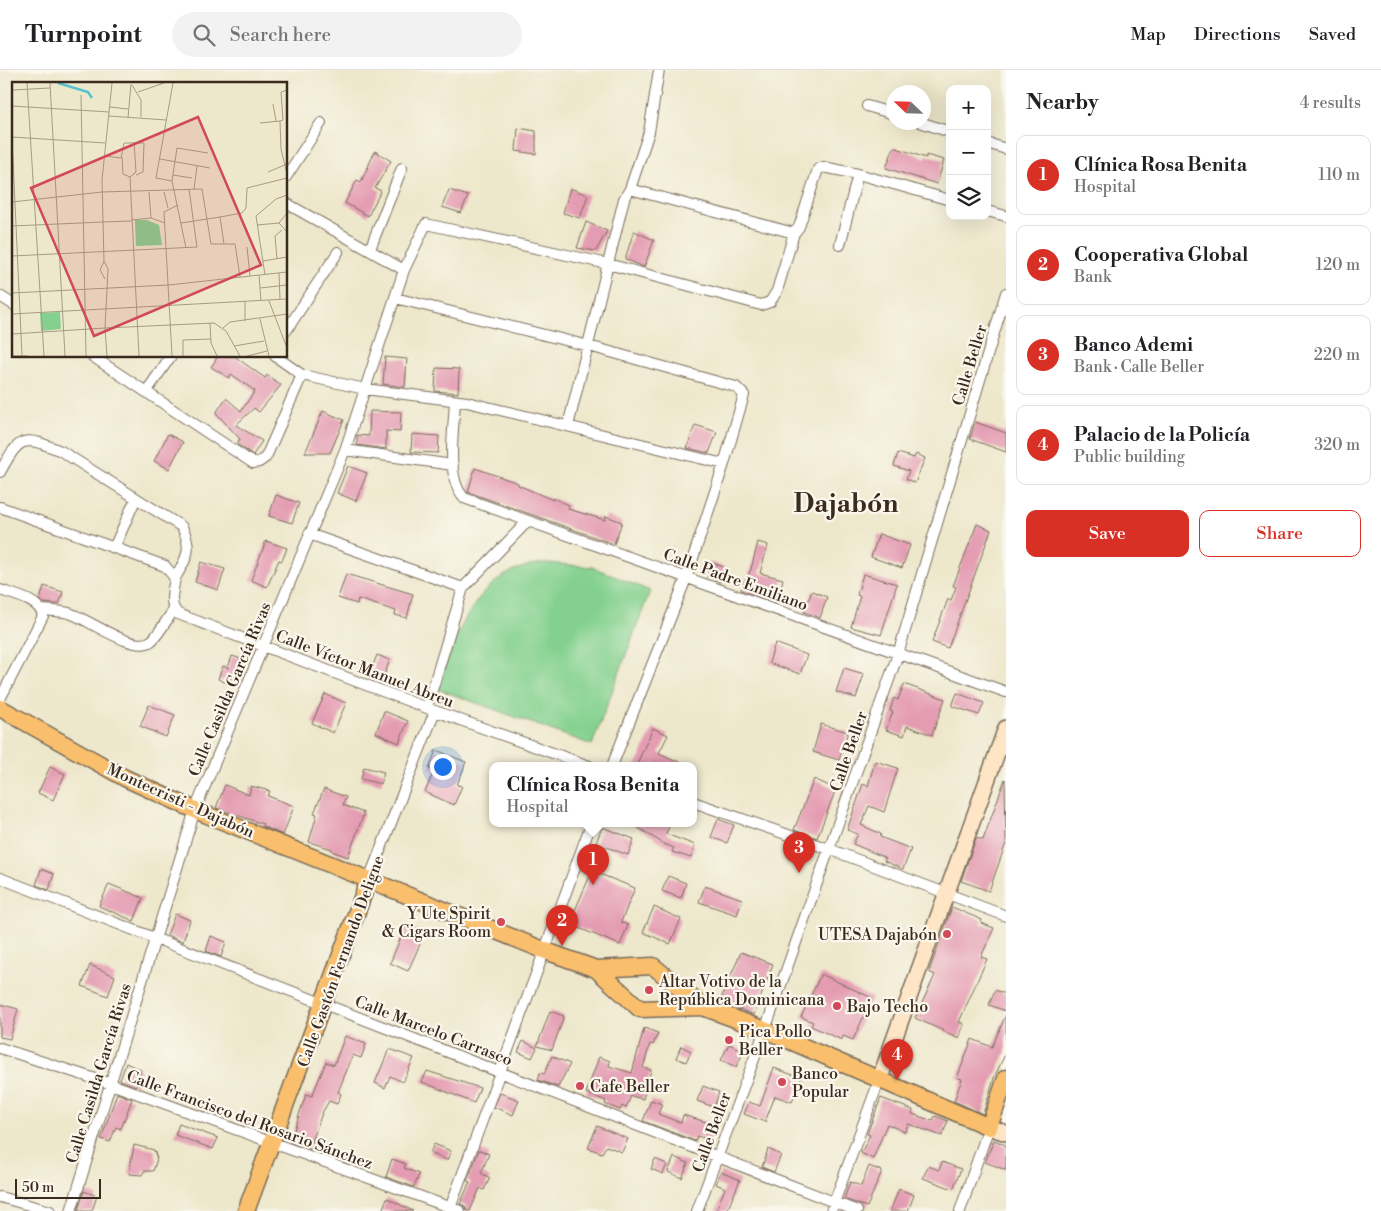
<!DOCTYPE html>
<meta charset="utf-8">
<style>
:root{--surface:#fff;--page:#f2f2f2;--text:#202124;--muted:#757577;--line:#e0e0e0;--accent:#d93025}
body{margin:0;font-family:"Libre Bodoni",serif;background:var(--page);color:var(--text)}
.controls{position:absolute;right:15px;top:15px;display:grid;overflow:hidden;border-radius:10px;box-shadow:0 5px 20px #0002}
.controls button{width:45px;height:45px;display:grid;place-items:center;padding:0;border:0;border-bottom:1px solid var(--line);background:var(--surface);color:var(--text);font:25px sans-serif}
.compass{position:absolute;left:886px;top:15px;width:45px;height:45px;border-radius:50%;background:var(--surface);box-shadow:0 5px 20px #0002;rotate:293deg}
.scale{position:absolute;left:15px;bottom:12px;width:86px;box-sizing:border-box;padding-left:5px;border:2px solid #3b2a1e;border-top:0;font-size:14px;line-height:18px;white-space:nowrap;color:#3b2a1e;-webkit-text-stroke:4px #fbf7ec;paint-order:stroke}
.you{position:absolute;left:442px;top:696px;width:18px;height:18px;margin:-12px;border:4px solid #fff;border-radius:50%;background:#1a73e8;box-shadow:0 0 0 8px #1a73e833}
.badge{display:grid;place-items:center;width:32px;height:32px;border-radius:50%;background:var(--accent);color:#fff;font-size:16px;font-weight:700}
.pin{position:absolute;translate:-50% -41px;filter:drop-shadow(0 1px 2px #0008)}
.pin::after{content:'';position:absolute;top:26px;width:18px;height:15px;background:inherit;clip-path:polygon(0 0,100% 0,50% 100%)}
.popup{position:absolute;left:489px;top:692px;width:208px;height:65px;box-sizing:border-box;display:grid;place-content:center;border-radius:10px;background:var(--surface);filter:drop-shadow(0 1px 4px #0005);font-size:16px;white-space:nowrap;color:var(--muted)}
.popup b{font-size:19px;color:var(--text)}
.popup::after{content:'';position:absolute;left:50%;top:100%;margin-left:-10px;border:10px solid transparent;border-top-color:var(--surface)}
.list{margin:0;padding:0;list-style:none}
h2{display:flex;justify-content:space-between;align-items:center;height:65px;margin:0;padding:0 20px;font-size:21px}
h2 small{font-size:16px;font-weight:400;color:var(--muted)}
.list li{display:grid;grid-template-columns:32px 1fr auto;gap:15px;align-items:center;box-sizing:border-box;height:80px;margin:0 10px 10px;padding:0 10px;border:1px solid var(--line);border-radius:10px}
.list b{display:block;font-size:19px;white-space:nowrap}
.list p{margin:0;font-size:16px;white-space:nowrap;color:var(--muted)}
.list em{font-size:16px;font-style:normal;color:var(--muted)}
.actions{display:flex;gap:10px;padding:15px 20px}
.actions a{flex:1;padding:11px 0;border:1px solid var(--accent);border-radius:10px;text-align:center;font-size:18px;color:var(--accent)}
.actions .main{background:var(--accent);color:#fff}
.icon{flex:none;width:28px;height:28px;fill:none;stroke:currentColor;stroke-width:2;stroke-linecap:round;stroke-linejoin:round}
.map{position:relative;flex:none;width:1006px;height:1141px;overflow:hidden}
header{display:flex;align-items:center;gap:30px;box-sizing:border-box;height:70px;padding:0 25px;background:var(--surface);border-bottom:1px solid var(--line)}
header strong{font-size:24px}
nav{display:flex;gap:28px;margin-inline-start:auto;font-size:18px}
.search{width:350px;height:45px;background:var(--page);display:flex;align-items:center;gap:12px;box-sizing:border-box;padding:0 18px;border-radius:28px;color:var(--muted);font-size:19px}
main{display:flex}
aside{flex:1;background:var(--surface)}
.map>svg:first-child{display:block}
</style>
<header>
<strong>Turnpoint</strong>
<div class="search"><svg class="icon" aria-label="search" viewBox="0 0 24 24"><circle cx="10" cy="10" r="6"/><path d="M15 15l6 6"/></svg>Search here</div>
<nav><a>Map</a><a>Directions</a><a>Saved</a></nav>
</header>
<main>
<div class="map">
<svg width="1006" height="1141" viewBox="0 0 1006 1141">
<rect width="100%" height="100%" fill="#fbf7ec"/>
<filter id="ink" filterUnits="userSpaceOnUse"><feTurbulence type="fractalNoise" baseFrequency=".02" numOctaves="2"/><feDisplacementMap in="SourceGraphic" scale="10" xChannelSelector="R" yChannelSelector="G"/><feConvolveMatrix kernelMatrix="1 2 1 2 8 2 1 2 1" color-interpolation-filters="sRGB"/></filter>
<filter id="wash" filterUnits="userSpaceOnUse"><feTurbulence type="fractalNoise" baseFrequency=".0096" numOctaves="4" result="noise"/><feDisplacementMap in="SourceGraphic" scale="20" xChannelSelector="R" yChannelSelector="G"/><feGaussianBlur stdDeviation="1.12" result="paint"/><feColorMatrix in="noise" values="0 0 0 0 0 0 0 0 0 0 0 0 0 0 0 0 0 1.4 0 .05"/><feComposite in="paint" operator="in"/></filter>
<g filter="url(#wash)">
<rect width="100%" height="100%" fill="#ede7cb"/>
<path fill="#84d18f" stroke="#607e56" d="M548,493l44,4 58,24 -58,154 -154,-56c18,-57 40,-123 110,-126z"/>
<g id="blocks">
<path fill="#e49cb2" d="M518,58l18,3v23l-20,-3z
M894,77l32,11v-3l18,5 -7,24 -51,-16z
M375,81l16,10 -16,27 6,3 -13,25 -23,-13 12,-23 4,2z
M570,118l18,7 -8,23 -17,-5z
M449,120l19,6 -7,17 -19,-6z
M586,152l21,9 -11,20 -19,-3z
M634,161l20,9 -10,27 -19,-8z
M218,286h16l31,22 2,-3 14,10 -22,27 -5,-4 -18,17 26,16 -9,14 -16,-11 3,-5 -24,-26 10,-15 15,13 14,-20 -24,-17 -2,4 -18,-11z
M385,287l22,2 -2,28 -22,-3z
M436,298l23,1 -1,24 -23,-2z
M323,341l21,9 -14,33h-25z
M370,341l31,1 -1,20 -14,-1v18l-29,-4v-10l12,1z
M975,352l31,11v19l-36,-13z
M695,355l22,7 -8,21 -22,-5z
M168,364l15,8 -14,27 -15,-8z
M412,364l27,2 -1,17 -27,-1z
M898,383l16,5 2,-4 9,4 -10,25 -9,-4 3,-8 -15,-5z
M348,396l19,7 -11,28 -19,-8z
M475,398l43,15v2l35,15v-2l16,7 -1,4 37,11 1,-4 16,6 -8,22 -146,-52z
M276,425l23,8 -7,20 -23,-7z
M977,454l14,6 -43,118 -16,-6 16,-43 3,1 5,-13 -3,-1z
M879,464l31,11 -8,23 -31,-11z
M266,471l21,7 -5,13 -3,-1 -12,27 -16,-7z
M758,472l10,3 -8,28 23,6 -6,24 -36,-13 10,-21z
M201,492l24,7 -7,21 -23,-8z
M711,492l15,6 -6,14 -15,-7z
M346,504l67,20 -6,24 -12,-3 1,-4 -38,-12 -1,5 -19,-6z
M863,504l34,10 -16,51 -30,-8 9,-31 -3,-1z
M44,516l19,6 -4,12 -15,-1 -4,-3z
M812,521l15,6 -7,21 -16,-6z
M775,573l32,12 -7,19 -31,-11z
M377,585l13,5 -9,23 -13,-5z
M232,586l10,3 -11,26 -13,-6 5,-13 5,2z
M844,598l20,6 -8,24 -20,-6z
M904,614l41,15 -13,36 -25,-9 -3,10 -18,-6 7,-18 -3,-1 4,-13 4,2z
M957,623l27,10 -5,12 -27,-9z
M325,624l21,9 -13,30 -21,-10z
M149,635l26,10 -9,22 -26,-11z
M384,641l24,10 -9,22 -23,-10z
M821,654l27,8 -9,28 -26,-8z
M653,658l15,7 -9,18 29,13h-27l-7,-3 -2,3h-16z
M436,680l30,12 -9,23 5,1 -8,19 -29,-13 9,-21 -5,-2z
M875,691l23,7 -14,44 -15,-6 -8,19 20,9 -1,3 31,12 -8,20 -19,-8 2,-3 -33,-14 5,-10 -11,-4 16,-46 5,2z
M50,697l15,7 -12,26 -15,-7z
M364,697l20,5 -3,12 -20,-5z
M814,709l22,10 -19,49 -23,-8z
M1005,709l1,64 -17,48 -28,-10 15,-43 7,2z
M225,715l24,10 2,-9 19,5 -2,5 26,10 -11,29 -21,-9 1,-2 -47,-16z
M324,719l22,8 -3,8 21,8 -16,44 -16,-6v-2l-23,-7 8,-28 -3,-1z
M718,749l16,6 -7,18 -16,-6z
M632,754h38l-4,10 29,11 -4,13 -19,-6 2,-4 -10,-4z
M602,757l32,12 -6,16 -32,-12z
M41,799l13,5 -5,16 -13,-5z
M592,801l43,17 -14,34 7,3 -8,20 -51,-21z
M668,806l18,7 -5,15 -19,-7z
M109,814l34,14 -9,23 -35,-15z
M705,816l37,13 -5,16 -38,-13z
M654,837l27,12 -11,25 -27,-12z
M952,837l30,13 -1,3 13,5 -13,29 6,2 -28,63 5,2 -5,14 -44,-20 20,-43 -6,-3z
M175,844l15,6 -7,22 -16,-7z
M406,855l19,8 -17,38 -18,-8z
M211,866l15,6 -5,15 -15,-6z
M741,882l32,12 -19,51 -34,-14z
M90,895l25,11 -7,20 -26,-10z
M821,904l51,24 -19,42 -10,-4 -1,4 -31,-14 2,-4 -12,-5z
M995,920l11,4v17l-17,-6z
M0,934l18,5 -8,30 -10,-2z
M550,941l14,5 -12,34 -15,-4z
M1006,945v37l-12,26 -11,36 -29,-13 8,-22 -5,-1 15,-39 20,8z
M644,958l14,5 -5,12 -3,-1 -7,24 8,2 -8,29 -12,-3 -5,12 -4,-2 -2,4 -15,-6 1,-3 -20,-8 13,-36 11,4 -1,5 23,7z
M345,966l21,8 -5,14 -8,-3 -15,37 3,2 -4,10 -8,-3 -7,12 -10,29 8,3 -2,7 -28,-10 16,-48 6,2 14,-34 8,3z
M523,971l14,7 -5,10 -14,-6z
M729,974l15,7 -8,16 -15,-7z
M681,976l10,5 -5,11 -10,-4z
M389,979l25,9 -11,24 -13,-6 -5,12 -10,-5z
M552,986l18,8 -12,23 -20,-7 2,-7 4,1z
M126,993l15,7 -5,16 -16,-6z
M774,998l27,10 -9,24 -17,-6 -10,26 -21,-8 5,-12 11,4z
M427,1001l53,17 -6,15 -52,-21z
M703,1016l16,6 -5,15 -17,-6z
M117,1023l15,6 -11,30 -5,-2 -6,15 -9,-3z
M500,1023l19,7 -6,15 -19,-8z
M881,1028l32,12 -1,4 21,7 2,-5 13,5 -6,15 -34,-12 -3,8 -18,-8 -14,35 -12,-6 9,-18 -3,-1z
M651,1030l11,4 -4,10 23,9 2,-8 33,10 -5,15 -14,-4 -2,5 -52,-20z
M179,1054l39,14 -5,11 -38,-14z
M597,1056l31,13 -6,13 -16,-6 -4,7 -14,-5z
M994,1070l12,5v25l-21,-8z
M434,1074l17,7 -4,9 -17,-7z
M134,1075l20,5 3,9 -4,12h-9l-2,4 -13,-1z
M768,1079l13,6 -7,17 -12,-5z
M479,1080l10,4 -8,19 9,5 -6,12 -4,-2 -10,23h-3l-2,-5 -5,-2 10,-22 -3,-1z
M674,1087l14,6 -6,15 -14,-6z
M392,1089l14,5 -2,4 15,6 -5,13 -28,-10z
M655,1089l12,5 -4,10 -12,-5z
M942,1092l19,7 -8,20 -30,-11 5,-12 11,4z
M869,1096l13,5 -15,36 -23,-8 6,-17 11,4z
M721,1102l19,8 -13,31h-11l9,-23 -9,-4z
M899,1119l15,6 -6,16h-18z
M84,1121l13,5 -5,15h-14z
M387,1128l26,13h-31z"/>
</g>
</g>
<g filter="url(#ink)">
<use href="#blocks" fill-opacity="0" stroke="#796c5b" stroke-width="1"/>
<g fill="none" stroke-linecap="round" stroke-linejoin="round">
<defs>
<path id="street" d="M867,36l27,8
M920,52l30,10
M987,73l19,6
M286,107l35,-54
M630,119l19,-57 10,-62
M286,133l118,67
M987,141l19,5
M840,175l18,-71
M370,179l32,-81
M0,226l14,9
M395,228l194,48 147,41 8,8 -20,69 -37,112 -75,190
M286,261l52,-79
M92,286l161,107 6,-1 7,-5 36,-82
M275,286l27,19 63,14 102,13 257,62
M146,322l25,-36
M455,331c-1,27 -10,77 9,97l542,194
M568,356l56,-227 6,-10 164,44
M345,380l108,15
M0,402c20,-36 23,-37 61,-21l121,76c11,22 5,31 -7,51
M0,437l165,59 10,12c-2,13 -7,26 3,36l257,97 154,55
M309,464l154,54
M114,478l22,-50
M0,520c14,5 40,10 43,26l-43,83
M42,540c9,1 19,1 27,3 18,5 65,41 82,28 7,-5 17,-24 23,-31
M427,637l36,-119 64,-66
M693,732l136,47 177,67
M0,808l857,333
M369,809l66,-168
M0,978l111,36 349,127
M0,1127l50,14
M71,1141l124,-401 150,-360 59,-180 22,-46 182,40 153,41 9,-3 7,-11 17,-58 5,-6 19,-58 5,-2 35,7 92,26
M449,1141l142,-387
M697,1141l68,-181 133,-376 108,-361
M831,1141l48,-130
M960,1141l29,-84"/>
<path id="secondary" d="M879,1011l127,-353
M989,1057l17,6"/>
<path id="primary" d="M0,638l125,70 70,32 351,141 50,18 57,-3 50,41 62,23 224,97 17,-49
M596,899l44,40 63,-2
M246,1141l123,-332"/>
</defs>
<use href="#street" stroke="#796c5b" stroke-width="12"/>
<use href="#secondary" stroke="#796c5b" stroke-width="18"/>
<use href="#primary" stroke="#796c5b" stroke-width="19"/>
<use href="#street" stroke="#fff" stroke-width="10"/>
<use href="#secondary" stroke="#fde5c5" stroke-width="15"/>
<use href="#primary" stroke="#f9bf6d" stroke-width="16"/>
</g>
</g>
<g fill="#d1495b" stroke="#fbf7ec" stroke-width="2">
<circle cx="501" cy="852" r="5"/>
<circle cx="947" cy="864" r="5"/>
<circle cx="649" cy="920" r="5"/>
<circle cx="837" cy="936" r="5"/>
<circle cx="729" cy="970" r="5"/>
<circle cx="782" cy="1012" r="5"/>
<circle cx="580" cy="1016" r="5"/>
</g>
<g text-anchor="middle" stroke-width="4.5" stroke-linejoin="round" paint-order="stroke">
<g font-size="16" fill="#3b2a1e" stroke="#fbf7ec">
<text transform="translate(969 295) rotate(-73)" y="6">Calle Beller</text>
<text transform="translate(736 509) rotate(20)" y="6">Calle Padre Emiliano</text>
<text transform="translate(365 598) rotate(21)" y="6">Calle Víctor Manuel Abreu</text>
<text transform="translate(229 619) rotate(-67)" y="6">Calle Casilda García Rivas</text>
<text transform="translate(848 681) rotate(-71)" y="6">Calle Beller</text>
<text transform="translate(181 730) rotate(24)" y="6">Montecristi - Dajabón</text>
<text transform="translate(340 891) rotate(-70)" y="6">Calle Gastón Fernando Deligne</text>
<text transform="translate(434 960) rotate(21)" y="6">Calle Marcelo Carrasco</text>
<text transform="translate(98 1003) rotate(-73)" y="6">Calle Casilda García Rivas</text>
<text transform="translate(250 1049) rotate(20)" y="6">Calle Francisco del Rosario Sánchez</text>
<text transform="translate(711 1062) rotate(-70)" y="6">Calle Beller</text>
</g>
<g font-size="16" fill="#3b2a1e" stroke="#fbf7ec" text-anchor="start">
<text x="491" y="849" text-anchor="end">Y Ute Spirit<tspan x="491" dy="18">&amp; Cigars Room</tspan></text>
<text x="937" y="870" text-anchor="end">UTESA Dajabón</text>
<text x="659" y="917">Altar Votivo de la<tspan x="659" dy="18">República Dominicana</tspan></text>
<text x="847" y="942">Bajo Techo</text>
<text x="739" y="967">Pica Pollo<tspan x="739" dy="18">Beller</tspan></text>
<text x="792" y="1009">Banco<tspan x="792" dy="18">Popular</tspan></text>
<text x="590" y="1022">Cafe Beller</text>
</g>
<g font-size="26" font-weight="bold" fill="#3b2a1e" stroke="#fbf7ec">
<text x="846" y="442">Dajabón</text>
</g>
</g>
<g transform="translate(12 12)">
<rect width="275" height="275" fill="#ede7cb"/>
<path d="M123,138h12l12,5 3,20 -26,1zM48,230l1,17 -20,2 -1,-18z" fill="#84d18f"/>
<path fill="none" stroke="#56c2cf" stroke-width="2.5" d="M46,1l30,9 4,6"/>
<path fill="none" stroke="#a69b86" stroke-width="1" d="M15,1l17,273M38,1l15,273M100,1l-10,97 2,81 4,8 -3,59 109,-5 12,8 14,25M120,3l9,15v17M0,8l38,-2M275,8l-6,2 2,28 -3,1 1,28 6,25M126,10l26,-9M69,13l5,261M261,22l3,17M0,24l97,6M98,25l18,2M97,34l57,4M116,36l3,-34M248,41l20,-2M0,55l93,6M0,56l10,218M122,60l2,30 -6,5 9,179M93,74l16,2 3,-15h20l-1,29 -7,3M110,75l1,17 7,3M148,77l50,9M256,90l19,-8M161,93l19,3M160,99l-16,-3 17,-95M182,107l3,-23M137,110l2,26M152,110l4,16M0,120l90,-10 100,-3 9,55h24l5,33M275,131l-8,10 8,9M208,135l22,-4 4,-5 1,-20 40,-10M119,138l20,-2 14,5M91,140l28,-1M169,141l39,-6 4,27M245,143l22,-2M0,144l91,-4M235,165l3,29M174,166l-14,-67 5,-33 31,5M0,174l185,-9 -8,-58M265,177l-2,-23 7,-6M92,179l-4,9 5,9M251,179l24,-4M267,191l1,26M247,193l2,26M253,193l-9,-59 20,-17 11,-4M248,206l27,-3M0,211l157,-8 118,-13M233,219v20M257,219l18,47M0,232l275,-15M248,237l9,37M198,241l1,20 6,13M211,246l7,-6 57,-8M0,252l93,-6 2,28M222,264l30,-5M0,274h16M160,274l-8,-144 14,-7M171,274v-16l28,-1M235,274l20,-5"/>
<path fill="#d1495b" fill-opacity="0.15" stroke="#d1495b" stroke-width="2.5" d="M186,35l63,148 -167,71 -63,-148z"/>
<rect width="275" height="275" fill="none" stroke="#3b2a1e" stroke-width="2.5"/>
</g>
</svg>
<div class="controls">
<button>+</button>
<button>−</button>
<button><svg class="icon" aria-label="layers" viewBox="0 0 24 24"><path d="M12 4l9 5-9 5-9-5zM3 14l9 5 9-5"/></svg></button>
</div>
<svg class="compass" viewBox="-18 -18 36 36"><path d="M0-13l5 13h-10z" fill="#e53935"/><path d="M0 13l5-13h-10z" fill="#757577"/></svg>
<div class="scale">50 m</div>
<div class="you"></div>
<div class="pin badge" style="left:593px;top:815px">1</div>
<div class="popup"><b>Clínica Rosa Benita</b>Hospital</div>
<div class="pin badge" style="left:562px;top:876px">2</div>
<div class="pin badge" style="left:799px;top:803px">3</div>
<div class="pin badge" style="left:897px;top:1010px">4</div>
</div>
<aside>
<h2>Nearby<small>4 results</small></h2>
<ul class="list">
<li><span class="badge">1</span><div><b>Clínica Rosa Benita</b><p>Hospital</p></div><em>110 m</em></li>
<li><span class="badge">2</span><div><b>Cooperativa Global</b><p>Bank</p></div><em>120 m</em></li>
<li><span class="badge">3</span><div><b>Banco Ademi</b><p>Bank · Calle Beller</p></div><em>220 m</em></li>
<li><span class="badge">4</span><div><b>Palacio de la Policía</b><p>Public building</p></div><em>320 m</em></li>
</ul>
<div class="actions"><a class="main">Save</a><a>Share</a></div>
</aside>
</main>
